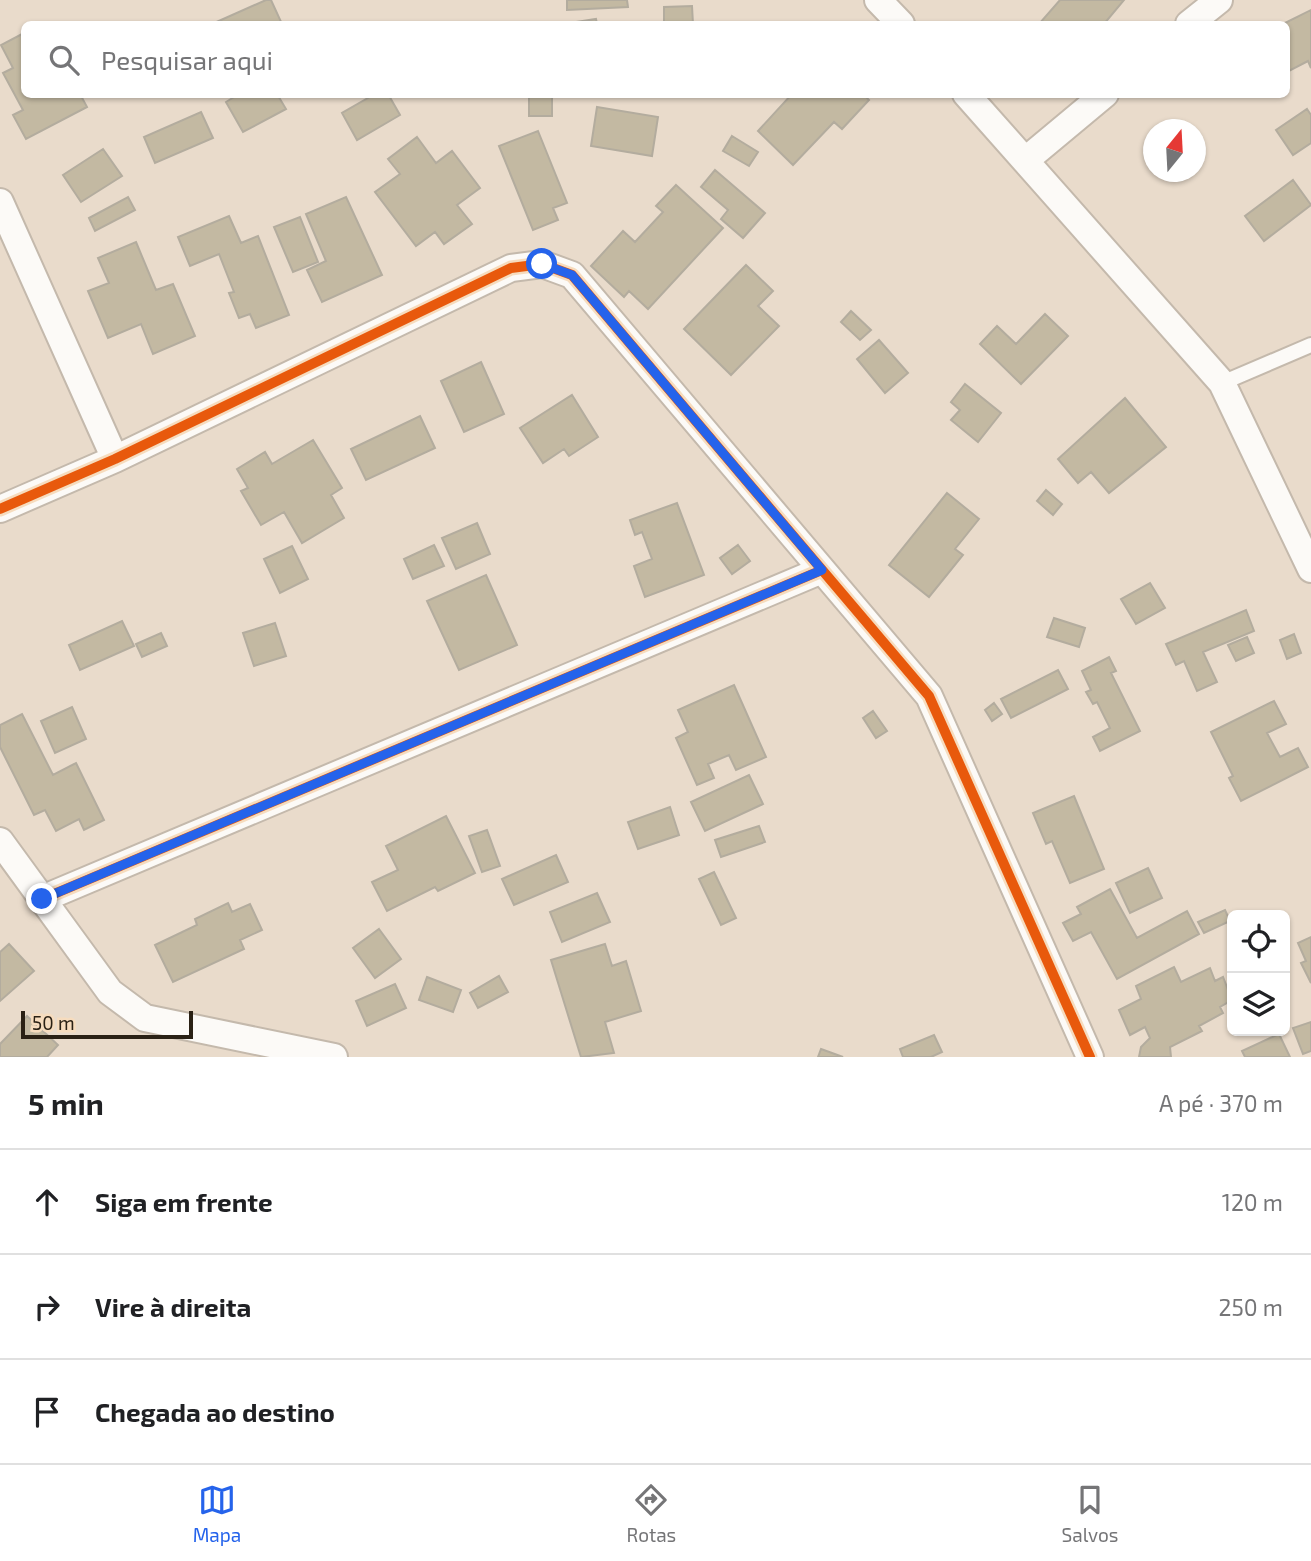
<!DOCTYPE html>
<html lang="pt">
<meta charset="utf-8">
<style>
:root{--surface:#fff;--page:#f2f2f2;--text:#202124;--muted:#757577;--line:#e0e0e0;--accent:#2563eb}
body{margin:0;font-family:"Exo 2",sans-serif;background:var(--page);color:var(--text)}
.controls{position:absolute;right:21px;bottom:21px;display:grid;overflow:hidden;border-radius:10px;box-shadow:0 2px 5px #0004}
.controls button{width:63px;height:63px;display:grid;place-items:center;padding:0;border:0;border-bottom:2px solid var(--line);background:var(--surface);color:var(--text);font:35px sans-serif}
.compass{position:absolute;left:1143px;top:119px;width:63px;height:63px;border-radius:50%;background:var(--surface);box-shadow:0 2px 5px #0004;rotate:18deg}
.scale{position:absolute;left:21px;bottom:18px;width:172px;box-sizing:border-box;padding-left:7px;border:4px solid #2a2115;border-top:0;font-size:19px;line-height:24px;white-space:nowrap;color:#2a2115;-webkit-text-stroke:5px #f6dcbe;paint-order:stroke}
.stop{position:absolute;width:21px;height:21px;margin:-16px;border:5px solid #2563eb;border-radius:50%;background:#fff}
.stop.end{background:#2563eb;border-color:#fff;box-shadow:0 2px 7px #0008}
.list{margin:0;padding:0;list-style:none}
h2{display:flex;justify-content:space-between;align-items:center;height:91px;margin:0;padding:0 28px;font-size:30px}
h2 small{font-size:23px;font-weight:400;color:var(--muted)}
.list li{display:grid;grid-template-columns:46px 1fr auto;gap:21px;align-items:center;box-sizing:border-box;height:105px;padding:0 28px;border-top:2px solid var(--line)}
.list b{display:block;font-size:26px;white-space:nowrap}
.list em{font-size:23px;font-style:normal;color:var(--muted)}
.icon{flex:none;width:38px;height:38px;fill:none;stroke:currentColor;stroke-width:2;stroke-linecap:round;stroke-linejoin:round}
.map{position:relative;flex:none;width:1311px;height:1057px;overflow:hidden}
.search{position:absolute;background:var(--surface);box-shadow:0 2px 5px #0004;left:21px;right:21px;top:21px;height:77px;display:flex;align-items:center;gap:18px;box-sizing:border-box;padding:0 24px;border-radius:10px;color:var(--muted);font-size:26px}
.sheet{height:406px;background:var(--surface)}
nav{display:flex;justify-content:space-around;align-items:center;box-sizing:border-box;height:98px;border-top:2px solid var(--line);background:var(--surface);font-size:19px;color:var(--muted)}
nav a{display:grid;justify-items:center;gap:4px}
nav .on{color:var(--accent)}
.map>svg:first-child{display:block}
</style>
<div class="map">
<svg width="1311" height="1057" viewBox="0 0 1311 1057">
<rect width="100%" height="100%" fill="#e9dbcb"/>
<path fill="#c3b9a2" stroke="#b3ac9e" stroke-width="2" d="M266,0h5l11,24h-70z
M567,0h60l1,7 -61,3z
M1060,0h64l-20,24h-65z
M692,6l1,18h-29v-17z
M1311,10v58l-3,-7 -19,10 -3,-47h-3z
M596,19l1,5h-28v-1z
M24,33v61h56l7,13 -61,32 -13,-24 10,-5 -20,-37 10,-5 -12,-23z
M239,94h38l9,15 -43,23 -17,-30z
M375,94h13l12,21 -43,25 -15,-27z
M529,94h23v22h-23z
M792,94h71l6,6 -27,29 -8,-7 -41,43 -35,-34z
M597,107l61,10 -6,39 -61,-10z
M1307,109l4,6v28l-18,12 -17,-25z
M201,112l12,26 -58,25 -11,-26z
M538,131l29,72 -14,5 5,12 -25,10 -34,-84z
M732,136l26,16 -9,14 -26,-15z
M417,137l19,26 16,-12 28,37 -23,17 15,19 -28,20 -9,-12 -19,14 -41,-54 25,-18 -12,-15z
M103,149l19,27 -41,26 -18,-27z
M715,170l50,43 -22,25 -22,-19 7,-9 -27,-23z
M1293,180l18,25 -47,36 -19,-25z
M676,185l47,43 -75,81 -19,-18 -5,6 -33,-31 32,-35 12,11 28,-30 -7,-6z
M128,197l7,13 -40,21 -6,-13z
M346,197l36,78 -60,27 -15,-32 19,-9 -20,-47z
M229,216l12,27 17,-7 31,79 -33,13 -6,-14 -11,4 -10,-25 5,-1 -15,-38 -29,12 -12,-29z
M300,217l18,45 -25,10 -19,-45z
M136,242l20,48 17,-6 22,52 -42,18 -12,-30 -33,14 -20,-47 21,-8 -11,-25z
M746,265l27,26 -15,15 21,20 -48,49 -47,-46z
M851,311l20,19 -11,10 -19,-18z
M1045,314l23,22 -47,48 -41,-40 17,-18 19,18z
M879,340l29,33 -23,20 -28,-34z
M481,362l23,52 -40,18 -23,-51z
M965,384l36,29 -23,29 -27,-22 9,-10 -9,-8z
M572,395l26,42 -29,19 -5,-7 -21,14 -23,-35z
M1125,398l41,49 -57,46 -18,-21 -13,11 -20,-24z
M420,416l15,32 -69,32 -15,-31z
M313,440l29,48 -11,7 13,23 -42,25 -18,-31 -23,13 -20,-34 7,-3 -11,-19 28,-17 7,12z
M1046,490l16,14 -9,11 -16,-14z
M947,493l32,26 -24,30 8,6 -34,42 -40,-32z
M677,503l27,72 -59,22 -11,-31 18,-7 -10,-27 -7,3 -5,-15z
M477,523l13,31 -34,15 -14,-31z
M434,545l10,21 -31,13 -9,-20z
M738,545l12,16 -18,13 -12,-16z
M292,546l16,33 -28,14 -16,-34z
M486,575l31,70 -58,25 -32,-69z
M1150,583l15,25 -29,16 -15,-25z
M1246,610l8,21 -51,21 14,30 -20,9 -13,-30 -8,4 -10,-21z
M1054,618l31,10 -6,19 -32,-10z
M122,621l12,25 -54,24 -11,-25z
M275,623l11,33 -32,10 -11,-33z
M161,633l6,13 -25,11 -6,-13z
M1294,634l7,19 -14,6 -7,-19z
M1247,637l7,16 -18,8 -8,-16z
M1109,657l7,14 -5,2 29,58 -40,20 -7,-14 17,-9 -13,-26 -4,2 -7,-12 5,-2 -9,-19z
M1058,670l10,19 -57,29 -10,-19z
M734,685l32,72 -30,13 -7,-15 -21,9 6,14 -17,7 -21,-47 12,-6 -10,-22z
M1274,701l12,23 -19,9 13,24 18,-9 10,19 -67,34 -12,-23 4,-2 -22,-44z
M994,703l8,11 -10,7 -7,-11z
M72,707l14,32 -31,14 -14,-32z
M873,711l14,20 -11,7 -13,-20z
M22,714l31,61 23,-12 28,57 -20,10 -5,-11 -23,12 -11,-21 -11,5 -34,-68v-22z
M749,775l14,29 -58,27 -14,-29z
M1074,796l30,73 -34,14 -18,-42 -6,3 -13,-31z
M670,807l9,28 -41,14 -10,-27z
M446,816l29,57 -37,18 -3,-4 -48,24 -15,-29 26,-12 -12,-24z
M759,826l6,16 -44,15 -6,-17z
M487,830l13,36 -18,6 -13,-36z
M556,855l12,27 -54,23 -12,-26z
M1148,868l14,30 -32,15 -14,-30z
M714,872l22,46 -15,7 -22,-46z
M1110,889l27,49 50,-27 12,23 -82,45 -26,-47 -18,9 -10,-18 18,-9 -4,-7z
M597,893l13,29 -48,20 -12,-30z
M228,903l4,9 18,-8 12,26 -22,10 4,9 -71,33 -18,-37 42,-20 -2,-6z
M1225,910l5,11 -26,12 -6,-11z
M379,929l22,30 -26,19 -22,-30z
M1311,937v46l-10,-20 5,-2 -8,-18z
M9,944l25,27 -34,30v-49z
M605,944l7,22 14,-5 15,50 -36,11 9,31 -33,4 -30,-97z
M1174,967l7,15 29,-14 5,13 8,-4 9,23 -12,7 3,6 -24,13 3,5 -32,16 1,10h-32l2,-10 9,-9 -5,-11 -15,8 -11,-25 22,-11 -5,-13z
M499,976l9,16 -30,16 -8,-15z
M427,977l34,13 -8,22 -34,-12z
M395,984l11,24 -39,18 -11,-25z
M27,1016l31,29 -11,12h-47v-13z
M1311,1022v29l-8,3 -10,-26z
M1279,1034l11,23h-45l-3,-6z
M934,1035l8,17 -11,5h-28l-3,-8z
M821,1049l22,8h-25z"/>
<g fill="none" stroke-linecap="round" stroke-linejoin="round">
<defs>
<path id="lane" d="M1222,383l89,-38"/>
<path id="street" d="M878,0l23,24
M1189,24l30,-24
M966,94l256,289 89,186
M1027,159l78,-65
M0,202l115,257
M0,509l115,-50 396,-191 31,-4 30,11 357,421 161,361
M0,841l110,151 35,26 189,39
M42,899l780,-329"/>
</defs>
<use href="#lane" stroke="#c4b9ac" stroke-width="18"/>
<use href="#street" stroke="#c4b9ac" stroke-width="30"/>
<use href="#lane" stroke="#fcfaf7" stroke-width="14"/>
<use href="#street" stroke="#fcfaf7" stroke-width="26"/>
<defs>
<path id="cycleway" d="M0,509l115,-50 396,-191 31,-4 30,11 357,421 161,361
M42,899l780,-329"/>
</defs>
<use href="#cycleway" stroke="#f6dcbe" stroke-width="15"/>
<use href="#cycleway" stroke="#e8590c" stroke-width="10"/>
</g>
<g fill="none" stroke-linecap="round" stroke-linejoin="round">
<path stroke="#2563eb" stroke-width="9" d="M42,899l780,-329 -250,-295 -30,-11"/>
</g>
</svg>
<div class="controls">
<button><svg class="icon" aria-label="locate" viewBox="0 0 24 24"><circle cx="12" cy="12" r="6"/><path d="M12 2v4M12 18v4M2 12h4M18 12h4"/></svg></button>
<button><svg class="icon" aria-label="layers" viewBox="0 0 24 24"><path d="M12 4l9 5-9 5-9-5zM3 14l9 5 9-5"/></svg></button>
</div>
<svg class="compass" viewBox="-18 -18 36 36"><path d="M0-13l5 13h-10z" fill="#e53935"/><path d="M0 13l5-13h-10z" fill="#757577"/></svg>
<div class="scale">50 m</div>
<div class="stop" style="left:542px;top:264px"></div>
<div class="stop end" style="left:42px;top:899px"></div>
<div class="search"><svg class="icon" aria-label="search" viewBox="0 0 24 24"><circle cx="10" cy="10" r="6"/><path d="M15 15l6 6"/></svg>Pesquisar aqui</div>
</div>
<section class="sheet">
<h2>5 min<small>A pé · 370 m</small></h2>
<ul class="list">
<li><svg class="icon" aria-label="ahead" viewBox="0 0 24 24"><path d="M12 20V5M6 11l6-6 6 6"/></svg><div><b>Siga em frente</b></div><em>120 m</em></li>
<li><svg class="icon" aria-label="right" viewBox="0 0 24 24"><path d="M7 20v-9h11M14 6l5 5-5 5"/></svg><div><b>Vire à direita</b></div><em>250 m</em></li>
<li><svg class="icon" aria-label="arrive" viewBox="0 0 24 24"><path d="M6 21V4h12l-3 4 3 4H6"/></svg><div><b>Chegada ao destino</b></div></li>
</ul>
</section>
<nav>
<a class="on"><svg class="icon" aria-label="map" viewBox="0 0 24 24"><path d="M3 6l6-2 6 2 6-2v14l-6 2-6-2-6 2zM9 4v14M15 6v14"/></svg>Mapa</a>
<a><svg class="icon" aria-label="directions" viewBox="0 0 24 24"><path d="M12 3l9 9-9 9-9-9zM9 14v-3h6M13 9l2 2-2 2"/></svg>Rotas</a>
<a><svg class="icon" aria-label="saved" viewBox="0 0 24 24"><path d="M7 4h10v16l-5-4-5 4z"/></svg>Salvos</a>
</nav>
